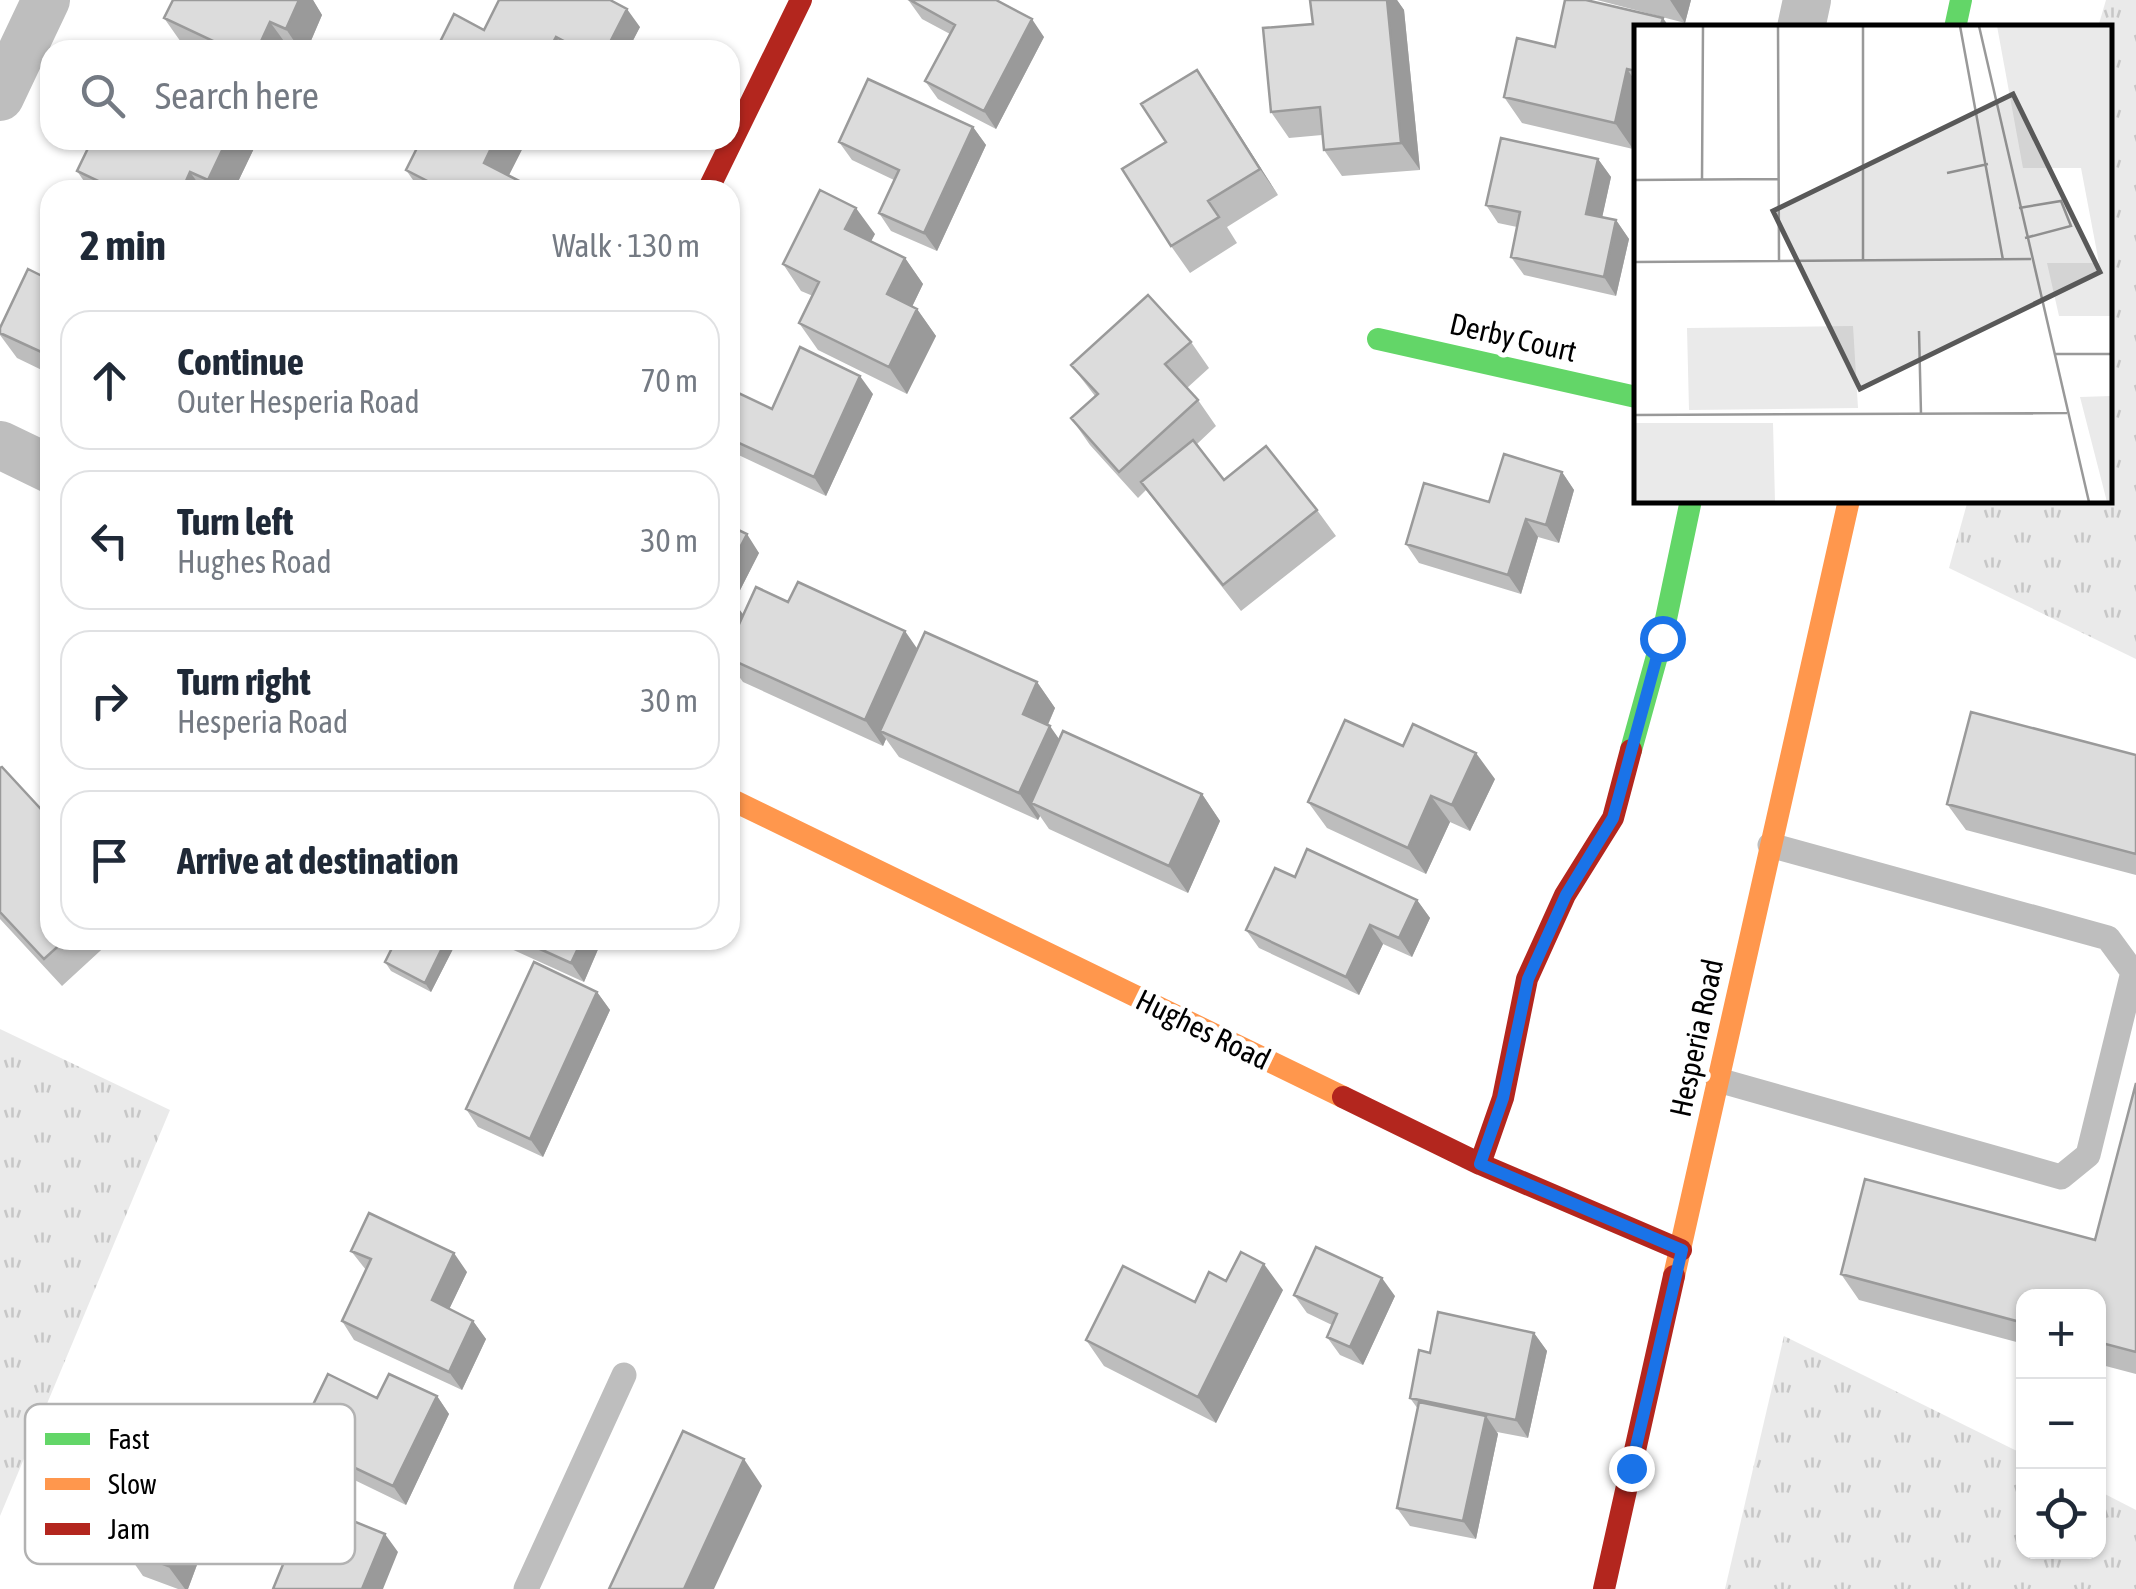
<!DOCTYPE html>
<meta charset="utf-8">
<style>
:root{--surface:#fff;--page:#f2f2f3;--text:#1f2937;--muted:#747a83;--line:#e0e1e3}
body{margin:0;font-family:"Asap Condensed",sans-serif;background:var(--page);color:var(--text)}
.controls{position:absolute;right:30px;bottom:30px;display:grid;overflow:hidden;border-radius:20px;box-shadow:0 2px 8px #0004}
.controls button{width:90px;height:90px;display:grid;place-items:center;padding:0;border:0;border-bottom:2px solid var(--line);background:var(--surface);color:var(--text);font:50px sans-serif}
.stop{position:absolute;width:30px;height:30px;margin:-22px;border:8px solid #1a73e8;border-radius:50%;background:#fff}
.stop.end{background:#1a73e8;border-color:#fff;box-shadow:0 2px 10px #0008}
.list{margin:0;padding:0;list-style:none}
h2{display:flex;justify-content:space-between;align-items:center;height:130px;margin:0;padding:0 40px;font-size:42px}
h2 small{font-size:32px;font-weight:400;color:var(--muted)}
.list li{display:grid;grid-template-columns:65px 1fr auto;gap:30px;align-items:center;box-sizing:border-box;height:140px;margin:0 20px 20px;padding:0 20px;border:2px solid var(--line);border-radius:30px}
.list b{display:block;font-size:38px;white-space:nowrap}
.list p{margin:0;font-size:32px;white-space:nowrap;color:var(--muted)}
.list em{font-size:32px;font-style:normal;color:var(--muted)}
.icon{flex:none;width:55px;height:55px;fill:none;stroke:currentColor;stroke-width:2;stroke-linecap:round;stroke-linejoin:round}
.map{position:relative;flex:none;width:2136px;height:1589px;overflow:hidden}
.search{position:absolute;background:var(--surface);box-shadow:0 2px 8px #0004;left:40px;top:40px;width:700px;height:110px;display:flex;align-items:center;gap:25px;box-sizing:border-box;padding:0 35px;border-radius:30px;color:var(--muted);font-size:38px}
.panel{position:absolute;background:var(--surface);box-shadow:0 2px 8px #0004;left:40px;top:180px;width:700px;height:770px;border-radius:30px}
.map>svg:first-child{display:block}
</style>
<div class="map">
<svg width="2136" height="1589" viewBox="0 0 2136 1589">
<defs>
<pattern id="grass-tufts" width="24" height="20" patternUnits="userSpaceOnUse" patternTransform="scale(2.5)"><rect width="24" height="20" fill="#eaeaea"/><path d="M3 7l-1-3M5 7V3M7 7l1-3M15 17l-1-3M17 17v-4M19 17l1-3" fill="none" stroke="#c7c7c7"/></pattern>
</defs>
<rect width="100%" height="100%" fill="#fff"/>
<path fill="url(#grass-tufts)" d="M2106,0h30v659l-187,-91 19,-68h140v-472l-10,-1z
M0,1029l170,81 -170,406z
M1784,1336l239,118 1,98h74l1,-61 37,19v79h-411z"/>
<g fill="none" stroke-linecap="round" stroke-linejoin="round">
<path stroke="#bebebe" stroke-width="25" d="M1718,1080l343,97 27,-22 45,-183 -25,-34 -338,-93
M526,1589l98,-214"/>
<path stroke="#bebebe" stroke-width="48" d="M1801,28l6,-28
M0,97l46,-97
M0,445l50,24"/>
<path stroke="#63d668" stroke-width="22" d="M1955,28l6,-28
M1378,339l258,58
M1631,750l31,-112 29,-138"/>
<path stroke="#ff974d" stroke-width="22" d="M730,799l613,298
M1674,1276l175,-776"/>
<path stroke="#b3261e" stroke-width="22" d="M708,190l93,-190
M1343,1097l137,67 201,86
M1480,1164l23,-66 24,-119 38,-84 48,-77 18,-68
M1604,1589l70,-313"/>
</g>
<path fill="#bdbdbd" d="M173,0h140l9,15 -15,35h-15l-3,-2 -1,2h-94l-11,-5 -19,-27z
M1310,0h87l7,10 16,160 -78,6 -18,-26 -2,-15 -33,3 -18,-26 42,-88z
M1597,0h94l-6,23z
M909,1l135,36 -48,92 -58,-30 -13,-18 25,-47 -28,-15z
M640,27l-12,23h-192l48,-20z
M1636,28v108l-3,13 -111,-26 -18,-26 51,-50z
M1197,70l81,125 -51,32 10,16 -47,30 -19,-27 -5,-104z
M973,127l13,18 -49,106 -46,-20 -12,-18 15,-33 -42,-20 -13,-18z
M258,140l-24,50h-144l-13,-19z
M1598,159l13,18 -9,40 14,3 13,19 -13,57 -92,-21 -13,-18 6,-30 -19,-4 -12,-18z
M406,170l103,6 22,11 2,3h-113z
M875,234l-4,7 34,17 18,26 -11,23 5,2 19,27 -29,58 -89,-44 -19,-27 14,-27 -12,-5 -18,-27z
M50,280v94l-33,-16 -17,-23v-7z
M1191,342l18,26 -22,20 11,12 18,26 -19,18 27,36 93,30 19,26 -95,75 -95,-121 -8,8 -48,-53 -19,-27 24,-22 -24,-31z
M730,389l42,20 101,-15 -47,102 -96,-45z
M1562,472l12,18 -15,53 -21,-6 -17,57 -102,-31 -13,-19 83,-42z
M730,526l29,27 -25,49 9,13 45,-13 129,46 120,34 18,26 -7,17 11,14 143,55 18,27 -32,72 -139,-64 -9,-13 -2,4 -139,-63 -13,-18 -3,7 -140,-64 -13,-18z
M2136,755v120l-170,-45 -19,-26z
M0,768l50,172h62l-50,46 -62,-67z
M1495,779l-25,52 -20,-9 -24,52 -99,-46 -19,-26z
M1295,877l122,23 13,18 -18,39 -29,-13 -24,51 -100,-47 -13,-18z
M496,940h106l-18,42 -86,-39z
M454,947l-23,45 -40,-21 -6,-9z
M597,992l13,18 -67,147 -65,-30 -12,-18z
M2136,1083v291l-38,-10v-68h-74v48l-165,-44 -18,-26 254,-34z
M351,1251l116,21 -18,37 24,12 13,18 -24,51 -108,-50 -12,-19 24,-51z
M1226,1281l57,9 -67,133 -112,-57 -18,-26 109,-38z
M1294,1295l101,1 -32,69 -23,-10 -13,-18 5,-12 -25,-12z
M1534,1333l13,18 -19,87 -31,-6 1,2 -22,105 -66,-13 -13,-18 21,-99 -8,-11 20,-45z
M437,1396l12,18 -43,91 -97,-47 -13,-18 81,-42z
M80,1414l146,73 -38,102h-10l-35,-13 -18,-26 11,-30 -16,-6 -18,50 -43,-15 -19,-27z"/>
<path fill="#9a9a9a" d="M299,0h14l9,15 -15,35h-7l-14,-21z
M1387,0h10l7,10 16,160 -19,-27z
M1670,0h21l-6,23z
M627,9l13,18 -12,23h-22z
M1663,18l7,10h-10z
M1032,19l12,18 -48,92 -12,-18z
M270,22l19,26 -1,2h-31z
M556,37l9,13h-16z
M1627,69l9,13v54l-3,13 -18,-26z
M1197,70l18,26 63,99 -18,-26z
M973,127l13,18 -49,106 -13,-18z
M227,140h31l-24,50h-18l-8,-10z
M495,140h32l-25,49 -18,-26z
M1598,159l13,18 -12,55 -13,-18z
M190,172l13,18h-21z
M856,208l19,26 -11,21 -19,-26z
M1616,220l13,19 -13,57 -12,-19z
M905,258l18,26 -18,37 -18,-27z
M917,309l19,27 -29,58 -18,-27z
M860,376l13,18 -47,102 -12,-19z
M1562,472l12,18 -15,53 -13,-18z
M1526,519l12,18 -17,57 -13,-19z
M747,534l12,19 -25,49 11,15 -15,28v-78z
M905,631l18,26 -43,74 6,8 -3,7 -18,-26z
M1037,682l18,26 -14,32 -18,-26z
M1050,726l18,26 -37,51 9,13 -2,4 -19,-27z
M1476,753l19,26 -25,52 -18,-26z
M1202,794l18,27 -32,72 -19,-27z
M1431,796l19,26 -24,52 -18,-26z
M1417,900l13,18 -18,39 -13,-19z
M1370,925l13,19 -24,51 -13,-18z
M446,940h3l5,7 -23,45 -6,-9z
M582,940h20l-18,42 -13,-19z
M597,992l13,18 -67,147 -13,-18z
M454,1253l13,19 -22,46 -13,-18z
M1264,1264l19,26 -67,133 -18,-26z
M1382,1278l13,18 -32,69 -13,-18z
M473,1321l13,18 -24,51 -13,-18z
M1534,1333l13,18 -19,87 -12,-18z
M437,1396l12,18 -43,91 -13,-19z
M1486,1416l12,18 -22,105 -13,-18z
M744,1459l18,27 -48,103h-30z
M207,1461l19,26 -38,102h-3l-17,-23z
M102,1488l18,26 -18,50 -18,-26z
M385,1534l13,18 -15,37h-21z"/>
<path fill="#dcdcdc" stroke="#9a9a9a" stroke-width="2.5" d="M173,0h126l-13,29 -16,-7 -13,28h-25l-68,-32z
M499,0h111l17,9 -21,41h-25l-25,-13 -7,13h-113l18,-36 30,16z
M910,0h86l36,19 -48,92 -59,-30 30,-56z
M1310,0h77l14,143 -77,7 -4,-43 -49,5 -8,-84 50,-4z
M1565,0h21l77,18 -3,10h-24v43l-9,-2 -12,54 -111,-26 13,-59 38,9z
M1197,70l63,99 -52,32 11,16 -48,29 -49,-77 44,-27 -25,-38z
M868,79l105,48 -49,106 -45,-20 20,-43 -60,-28z
M1501,138l97,21 -12,55 30,6 -12,57 -93,-20 9,-45 -34,-7z
M92,140h135l-19,40 -18,-8 -8,18h-65l-40,-19z
M421,140h74l-11,23 47,24 -2,3h-84l-39,-20z
M820,190l36,18 -11,21 60,29 -18,36 30,15 -28,58 -90,-44 20,-41 -36,-18z
M28,269l22,11v76l-50,-23v-5z
M1148,295l43,47 -26,22 33,36 -79,72 -48,-54 27,-24 -27,-29z
M800,347l60,29 -46,101 -84,-38v-50l42,20z
M1193,440l31,40 42,-34 51,64 -94,75 -82,-103z
M1504,454l58,18 -16,53 -20,-6 -18,56 -102,-31 18,-61 65,19z
M730,526l17,8 -17,33z
M798,582l107,49 -40,89 -135,-61v-15l26,-57 32,15z
M925,632l112,50 -14,32 27,12 -31,67 -139,-62z
M1971,712l165,43v99l-189,-50z
M1345,720l58,26 10,-22 63,29 -24,52 -21,-9 -23,52 -100,-46z
M1063,731l139,63 -33,72 -138,-63z
M2,767l48,52v121h15l-21,19 -44,-47v-144z
M1307,849l110,51 -18,38 -29,-13 -24,52 -100,-47 29,-62 20,9z
M396,940h50l-21,43 -40,-21z
M520,940h62l-11,23z
M534,962l63,30 -67,147 -64,-30z
M2136,1083v269l-38,-10v-46h-74v27l-183,-49 24,-95 230,61z
M369,1213l85,40 -22,47 41,21 -24,51 -107,-51 29,-62 -20,-8z
M1316,1247l66,31 -32,69 -23,-10 10,-23 -43,-19z
M1241,1252l23,12 -66,133 -112,-57 37,-74 72,36 14,-30 17,9z
M1438,1312l96,21 -18,87 -106,-22 9,-48 11,3z
M328,1374l49,24 12,-24 48,22 -44,90 -97,-46z
M1419,1402l67,14 -23,105 -66,-13z
M80,1414l127,47 -39,105 -43,-16 17,-47 -40,-15 -18,50 -44,-16z
M683,1431l61,28 -60,130h-75z
M331,1512l54,22 -23,55h-89l20,-49 23,9z"/>
<g fill="none" stroke-linecap="round" stroke-linejoin="round">
<path stroke="#1a73e8" stroke-width="12" d="M1631,1468l51,-218 -202,-86 23,-66 25,-119 38,-84 47,-77 49,-180"/>
</g>
<g text-anchor="middle" stroke-width="10" stroke-linejoin="round" paint-order="stroke">
<g font-size="30" fill="#000" stroke="#fff">
<text transform="translate(1513 338) rotate(13)" y="10">Derby Court</text>
<text transform="translate(1203 1030) rotate(26)" y="10">Hughes Road</text>
<text transform="translate(1697 1038) rotate(-78)" y="10">Hesperia Road</text>
</g>
</g>
<g transform="translate(1634 25)">
<rect width="478" height="478" fill="#fff"/>
<path d="M363,1h114v290h-52l-12,-53h52l-18,-95h-58zM219,301l5,82 -169,2 -2,-82zM477,371l1,106h-5l-27,-105zM0,398h139l2,79h-141z" fill="#eaeaea"/>
<path fill="none" stroke="#999" stroke-width="2.5" d="M144,1l1,235M229,1v234M326,1l43,234M345,1l110,476M313,148l41,-9M0,155l144,-1M68,155l1,-154M385,183l42,-7 10,25 -46,12M0,237l397,-3M285,306l2,83M420,329h58M0,390l433,-2"/>
<path fill="#595959" fill-opacity="0.15" stroke="#595959" stroke-width="5" d="M379,69l87,178 -240,117 -87,-178z"/>
<rect width="478" height="478" fill="none" stroke="#000" stroke-width="5"/>
</g>
<rect x="25" y="1404" width="330" height="160" rx="15" fill="#fff" stroke="#b2b2b2" stroke-width="2.5"/>
<rect x="45" y="1433" width="45" height="12" fill="#63d668"/>
<rect x="45" y="1478" width="45" height="12" fill="#ff974d"/>
<rect x="45" y="1523" width="45" height="12" fill="#b3261e"/>
<g font-size="28" fill="#000">
<text x="108" y="1449">Fast</text>
<text x="108" y="1494">Slow</text>
<text x="108" y="1539">Jam</text>
</g>
</svg>
<div class="controls">
<button>+</button>
<button>−</button>
<button><svg class="icon" aria-label="locate" viewBox="0 0 24 24"><circle cx="12" cy="12" r="6"/><path d="M12 2v4M12 18v4M2 12h4M18 12h4"/></svg></button>
</div>
<div class="stop" style="left:1662px;top:638px"></div>
<div class="stop end" style="left:1631px;top:1468px"></div>
<div class="search"><svg class="icon" aria-label="search" viewBox="0 0 24 24"><circle cx="10" cy="10" r="6"/><path d="M15 15l6 6"/></svg>Search here</div>
<section class="panel">
<h2>2 min<small>Walk · 130 m</small></h2>
<ul class="list">
<li><svg class="icon" aria-label="ahead" viewBox="0 0 24 24"><path d="M12 20V5M6 11l6-6 6 6"/></svg><div><b>Continue</b><p>Outer Hesperia Road</p></div><em>70 m</em></li>
<li><svg class="icon" aria-label="left" viewBox="0 0 24 24"><path d="M17 20v-9H6M10 6l-5 5 5 5"/></svg><div><b>Turn left</b><p>Hughes Road</p></div><em>30 m</em></li>
<li><svg class="icon" aria-label="right" viewBox="0 0 24 24"><path d="M7 20v-9h11M14 6l5 5-5 5"/></svg><div><b>Turn right</b><p>Hesperia Road</p></div><em>30 m</em></li>
<li><svg class="icon" aria-label="arrive" viewBox="0 0 24 24"><path d="M6 21V4h12l-3 4 3 4H6"/></svg><div><b>Arrive at destination</b></div></li>
</ul>
</section>
</div>
